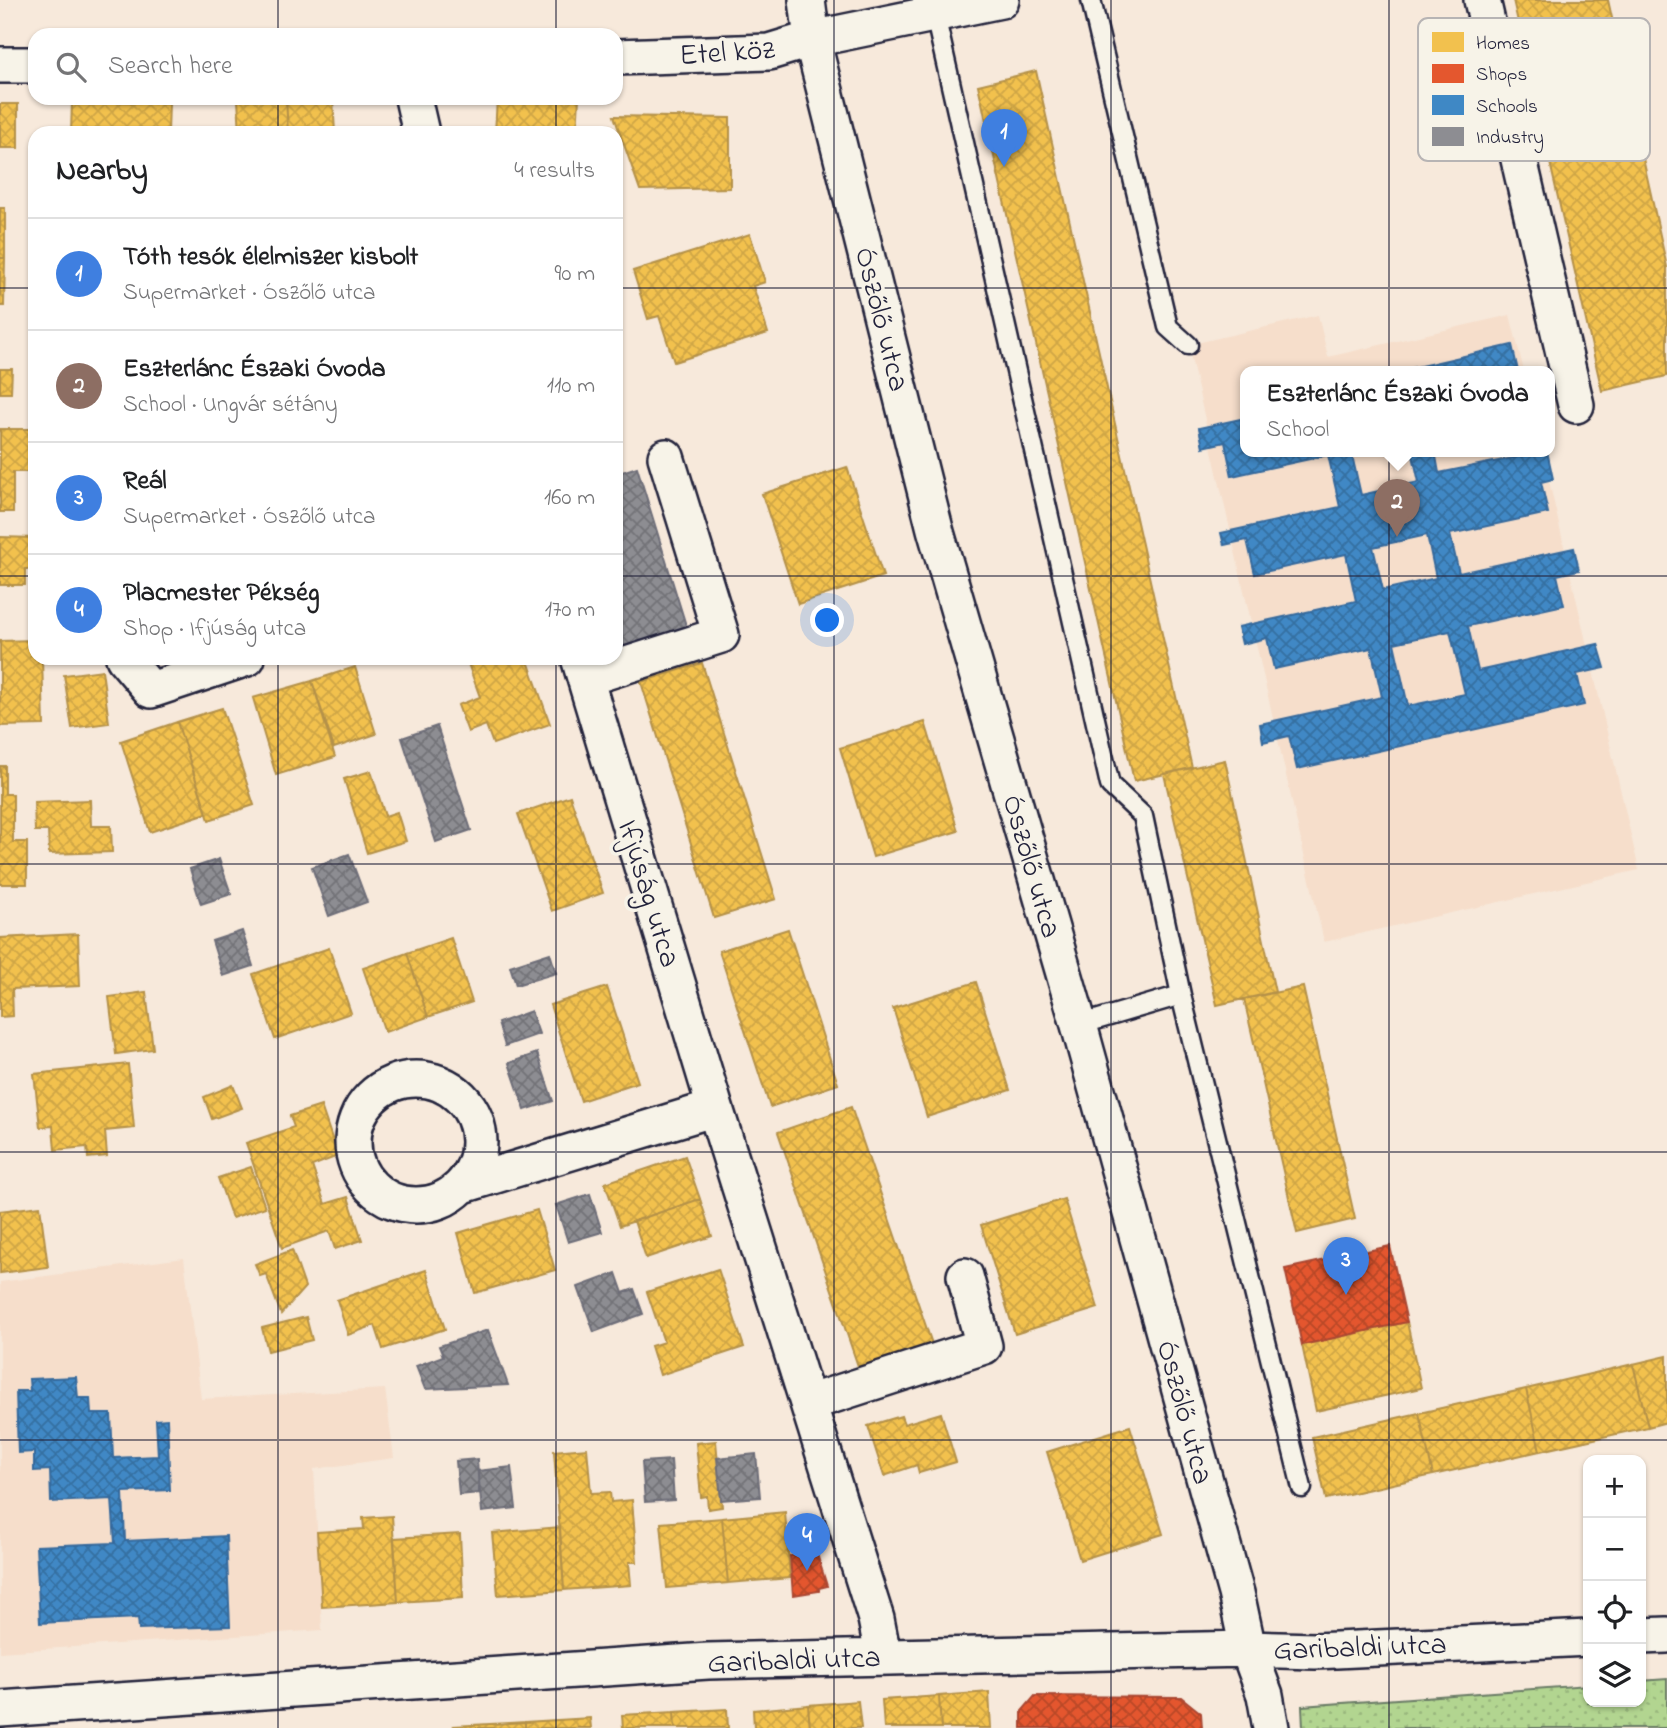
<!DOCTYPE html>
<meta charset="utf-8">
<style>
:root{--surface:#fff;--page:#f6f6f6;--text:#202124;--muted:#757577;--line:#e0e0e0;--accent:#c8321e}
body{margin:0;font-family:"Indie Flower",sans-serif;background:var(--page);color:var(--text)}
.controls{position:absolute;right:21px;bottom:21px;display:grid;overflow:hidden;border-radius:14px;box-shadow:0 2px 5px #0004}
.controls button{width:63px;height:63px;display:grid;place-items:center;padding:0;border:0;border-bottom:2px solid var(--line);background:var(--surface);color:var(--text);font:35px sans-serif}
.you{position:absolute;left:828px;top:621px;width:24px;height:24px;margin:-18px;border:5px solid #fff;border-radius:50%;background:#1a73e8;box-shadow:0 0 0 10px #1a73e833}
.badge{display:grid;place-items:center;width:46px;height:46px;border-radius:50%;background:var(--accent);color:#fff;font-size:23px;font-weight:700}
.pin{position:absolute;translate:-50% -58px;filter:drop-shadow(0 2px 4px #0008)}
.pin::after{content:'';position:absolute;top:37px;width:24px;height:21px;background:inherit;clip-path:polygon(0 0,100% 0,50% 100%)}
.popup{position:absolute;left:1240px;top:366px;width:315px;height:91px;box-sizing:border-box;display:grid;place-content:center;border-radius:14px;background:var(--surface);filter:drop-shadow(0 2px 5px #0005);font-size:23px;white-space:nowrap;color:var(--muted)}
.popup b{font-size:26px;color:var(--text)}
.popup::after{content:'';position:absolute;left:50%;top:100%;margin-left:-14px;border:14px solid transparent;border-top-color:var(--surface)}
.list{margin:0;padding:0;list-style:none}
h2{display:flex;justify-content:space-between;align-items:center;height:91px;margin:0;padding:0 28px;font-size:30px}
h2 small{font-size:23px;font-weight:400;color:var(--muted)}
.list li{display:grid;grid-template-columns:46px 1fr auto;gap:21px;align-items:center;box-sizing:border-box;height:112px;padding:0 28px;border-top:2px solid var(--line)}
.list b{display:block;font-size:26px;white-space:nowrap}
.list p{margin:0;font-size:23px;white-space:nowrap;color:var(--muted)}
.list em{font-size:23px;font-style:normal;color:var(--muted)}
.icon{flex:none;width:38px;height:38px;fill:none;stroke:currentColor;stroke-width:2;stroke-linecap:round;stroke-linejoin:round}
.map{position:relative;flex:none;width:1667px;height:1728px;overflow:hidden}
.search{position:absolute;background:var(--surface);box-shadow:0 2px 5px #0004;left:28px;top:28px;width:595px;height:77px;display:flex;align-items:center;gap:18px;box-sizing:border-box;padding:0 24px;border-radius:21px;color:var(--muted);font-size:26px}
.panel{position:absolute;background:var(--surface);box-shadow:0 2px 5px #0004;left:28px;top:126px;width:595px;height:539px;border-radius:21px}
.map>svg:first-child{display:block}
</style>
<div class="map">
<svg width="1667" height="1728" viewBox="0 0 1667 1728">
<defs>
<pattern id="park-dots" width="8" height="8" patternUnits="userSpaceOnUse" patternTransform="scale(1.75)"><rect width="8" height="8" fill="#b2d590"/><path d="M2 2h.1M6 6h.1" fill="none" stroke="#99b77d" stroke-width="1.8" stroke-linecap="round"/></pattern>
<pattern id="homes-cross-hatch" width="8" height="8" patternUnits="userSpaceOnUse" patternTransform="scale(1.75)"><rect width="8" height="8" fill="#f2c14e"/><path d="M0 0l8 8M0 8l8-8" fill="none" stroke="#cfa645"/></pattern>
<pattern id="shops-cross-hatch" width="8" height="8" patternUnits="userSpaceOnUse" patternTransform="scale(1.75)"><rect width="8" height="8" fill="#e4572e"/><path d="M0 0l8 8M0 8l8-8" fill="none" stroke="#b84828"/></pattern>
<pattern id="schools-cross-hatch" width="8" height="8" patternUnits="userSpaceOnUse" patternTransform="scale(1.75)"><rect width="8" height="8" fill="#3f88c5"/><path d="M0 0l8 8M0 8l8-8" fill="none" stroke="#346fa1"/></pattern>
<pattern id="industry-cross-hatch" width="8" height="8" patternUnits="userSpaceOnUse" patternTransform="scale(1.75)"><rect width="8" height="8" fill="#8d8d92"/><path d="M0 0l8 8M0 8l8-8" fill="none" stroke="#737378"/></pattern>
</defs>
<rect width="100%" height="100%" fill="#f7e9db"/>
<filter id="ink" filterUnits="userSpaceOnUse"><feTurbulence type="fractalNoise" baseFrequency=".0143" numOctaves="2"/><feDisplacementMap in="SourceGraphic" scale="14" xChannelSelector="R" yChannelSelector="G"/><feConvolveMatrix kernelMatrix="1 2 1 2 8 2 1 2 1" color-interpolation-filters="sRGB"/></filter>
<g filter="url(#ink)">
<path fill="#f6decb" d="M1318,315l10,42 182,-42 14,56h-279v80h297l97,419 -315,72 -136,-597z
M184,1258l17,141 184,-10 9,69 -80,11 8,161 -322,22v-370z"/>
<path fill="url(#park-dots)" stroke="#6a7c66" stroke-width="2" d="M1667,1679v49h-364l-1,-22 286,-21v17h53v-21z"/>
<path fill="url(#homes-cross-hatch)" stroke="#b49148" stroke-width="2" d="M1513,0h95l59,267v109l-65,15z
M1036,71l156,697 -58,13 -156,-696z
M286,98h47l2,35h-47z
M286,98l2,35h-48l-2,-33z
M497,98h82l-2,35h-82z
M72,101l97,2 -1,30h-97z
M0,104h18v44h-18z
M614,116l116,2v70l-90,2z
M0,208h5v50h-5z
M750,234l15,48 -12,4 15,47 -94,29 -15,-46 -11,3 -15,-48z
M0,258h5l-1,48h-4z
M0,369h12l-1,24h-11z
M0,429h35v43h-22v40h-13z
M847,467l36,109 -85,28 -36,-110z
M0,537l35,1v31h-10v16h-25z
M35,640v18h7l2,67 -44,1v-85z
M466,658h61l23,66 -57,20 -7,-19 -18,7 -10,-27 22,-8z
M702,663l74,236 -62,19 -73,-236z
M355,667l21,67 -42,14 -22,-67z
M102,670l7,53 -37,5 -8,-53z
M312,681l23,76 -59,18 -23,-77z
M222,708l32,97 -45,15 -32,-98z
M177,722l30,91 -57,19 -29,-91z
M925,722l33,109 -85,26 -33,-109z
M1225,760l50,232 -58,13 -53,-231z
M0,766h5v28h8v48h14v42h-27z
M371,771l14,45 12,-4 9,29 -39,12 -23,-74z
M570,796l33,97 -51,18 -34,-97z
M90,800l1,26h20l1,26 -63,2 -1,-23h-13l-1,-29z
M788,929l50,155 -68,23 -51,-156z
M78,934l2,52 -68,3 1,27 -13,1v-79z
M451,938l21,64 -44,15 -21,-64z
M329,948l22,65 -76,26 -22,-65z
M407,953l21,64 -43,15 -22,-64z
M976,982l34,108 -83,27 -34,-109z
M607,987l31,95 -57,19 -31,-96z
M1303,987l52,232 -58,14 -53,-234z
M146,992l7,57 -37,5 -7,-57z
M128,1064l6,64 -29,3 2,25 -19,2 -1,-11 -32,3 -2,-24 -13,1 -6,-53z
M233,1085l9,23 -30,11 -8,-22z
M321,1106l17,50 -26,10 13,38 23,-7 14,43 -27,9 -6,-18 -47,17 -36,-105 48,-16 -4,-11z
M851,1107l82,240 -73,25 -82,-240z
M685,1156l15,43 -80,27 -15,-43z
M251,1167l14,40 -33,11 -14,-40z
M700,1199l12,37 -66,22 -12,-37z
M1064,1199l34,109 -83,26 -34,-109z
M40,1206l8,61 -48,6v-62z
M537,1210l18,60 -80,23 -17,-60z
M292,1250l13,37 -24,27 -15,-40 -6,2 -5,-12z
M718,1269l26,78 -84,28 -9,-29 13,-4 -17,-50z
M426,1270l19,59 -62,20 -8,-24 -27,10 -11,-35z
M306,1317l6,23 -44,11 -6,-23z
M1407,1322l14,66 -105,23 -14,-66z
M1667,1356v66l-19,5 -15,-63z
M1633,1364l15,63 -108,24 -14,-62z
M1526,1389l14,62 -107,24 -14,-62z
M941,1413l15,49 -37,11 -2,-8 -33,11 -16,-50 33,-10 3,8z
M1419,1413l14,62 -107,24 -14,-62z
M1130,1426l33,108 -83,26 -33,-108z
M716,1441l6,66 -14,2 -1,-13 -6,1 -5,-54z
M587,1448l4,45 19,-1 1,10 21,-2 5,62h-8l2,23 -67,5 -10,-139z
M785,1512l5,66 -62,5 -6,-65z
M392,1516l6,86 -76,5 -5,-75 47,-3 -1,-11z
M722,1518l6,65 -61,5 -6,-65z
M560,1527l4,63 -66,5 -6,-62z
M460,1534l3,64 -65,4 -4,-64z
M989,1692l2,36h-50l-2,-32z
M939,1696l2,32h-57l-2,-28z
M858,1701l3,27h-51l-2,-23z
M808,1705l2,23h-56l-1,-18z
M727,1709l1,19h-53l-1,-16z
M674,1712l1,16h-52l-1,-13z
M590,1718l1,10h-66v-6z
M525,1722v6h-70l-1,-2z"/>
<path fill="url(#shops-cross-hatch)" stroke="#aa4732" stroke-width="2" d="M1390,1246l17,76 -105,23 -17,-76z
M817,1554l10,32 -8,2v3l-26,4 -3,-39z
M1035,1696l146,1 20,16 1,15h-180v-17z"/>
<path fill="url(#schools-cross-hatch)" stroke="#36699c" stroke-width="2" fill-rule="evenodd" d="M1512,345l6,26h-119z
M1245,418v33h106l10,44 58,-13 -7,-31h23l4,22 108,-22 6,28 -12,3 7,31 -98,21 9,39 115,-25 5,22 -22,5 7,30 -96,21 10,45 120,-27 7,24 -28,6 7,31 -287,64 -8,-33 -26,6 -3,-18 122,-27 -11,-49 -97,21 -7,-31 -25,6 -4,-17 118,-26 -10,-47 -91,20 -8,-34 -23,5 -3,-12 119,-26 -12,-52 -96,21 -7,-34 -22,5 -4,-19zM1427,535l9,43 -53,12 -10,-43zM1450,631l15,63 -57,12 -14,-63z
M76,1377l2,21h12l1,16h20l2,44 45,-2 -2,-36 11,-1 3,71 -47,2 2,49 101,-5 4,90 -91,3 -1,-11 -98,5 -4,-77 79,-3 -3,-44 -61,3 -1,-32 -16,1v-19l-16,1 -2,-62h14l-1,-12z"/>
<path fill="url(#industry-cross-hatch)" stroke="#6d6d78" stroke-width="2" d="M637,467l51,165 -63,20 -9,-28v-150z
M437,726l34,104 -35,12 -34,-104z
M349,854l18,48 -38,14 -17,-49z
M219,859l12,35 -30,10 -11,-35z
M242,931l11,35 -30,10 -11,-35z
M550,953l6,20 -40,12 -6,-19z
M531,1011l8,23 -34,12 -7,-23z
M537,1053l16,48 -28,9 -16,-47z
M590,1194l12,38 -34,10 -12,-37z
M616,1273l7,20 11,-4 9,25 -49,18 -16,-45z
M488,1330l20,55 -83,4 -9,-23 27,-10 -4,-10z
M756,1454l4,43 -39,3 -4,-42z
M477,1459l2,34 -20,2 -3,-34z
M671,1460l3,40 -29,2 -3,-40z
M511,1467l5,41 -34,4 -4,-41z"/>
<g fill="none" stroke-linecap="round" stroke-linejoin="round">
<defs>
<path id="service" d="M1091,0l77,327 20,18
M935,15l175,770 33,31 38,179 -102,30
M1181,995l121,493"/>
<path id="minor" d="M807,0l5,39 123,490 144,496 157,568 12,56 17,46 6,33
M1482,0l94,405
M616,57l153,-5 43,-13 189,-39
M0,65h35
M413,98l8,35
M124,658l27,32 96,-32
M579,658l136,450 161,511 7,36
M586,678l135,-43 -55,-178
M353 1142a63 63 0 1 1 126 0a63 63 0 1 1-126 0Z
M463,1185l252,-77
M808,1403l176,-57 -19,-70
M1641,1636l26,-1
M0,1709l708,-48 540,-12 67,2 273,-13"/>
</defs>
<use href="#service" stroke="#22223b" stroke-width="23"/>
<use href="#minor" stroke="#22223b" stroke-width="40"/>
<use href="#service" stroke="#f7f3e8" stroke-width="18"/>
<use href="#minor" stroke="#f7f3e8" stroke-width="35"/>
</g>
</g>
<path fill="none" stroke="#22223b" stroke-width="2" stroke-opacity="0.55" d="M278,0v35M556,0v35M834,0v1728M1111,0v1728M1389,0v1728M278,98v35M556,98v35M0,288h35M616,288h1051M0,576h35M616,576h1051M278,658v1070M556,658v1070M0,864h1667M0,1152h1667M0,1440h1667"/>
<g text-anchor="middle" stroke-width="7" stroke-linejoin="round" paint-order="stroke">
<g font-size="30" fill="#22223b" stroke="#f7f3e8">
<text transform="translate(727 51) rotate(-4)" y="10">Etel köz</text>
<text transform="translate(883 319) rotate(76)" y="10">Ószőlő utca</text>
<text transform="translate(1033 866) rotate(74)" y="10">Ószőlő utca</text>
<text transform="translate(650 893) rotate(73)" y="10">Ifjúság utca</text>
<text transform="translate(1186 1412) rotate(75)" y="10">Ószőlő utca</text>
<text transform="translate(1360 1646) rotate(-2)" y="10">Garibaldi utca</text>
<text transform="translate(794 1659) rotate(-2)" y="10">Garibaldi utca</text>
</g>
</g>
<rect x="1418" y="18" width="232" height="143" rx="10" fill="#f7f3e8" stroke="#b7b4b4" stroke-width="2"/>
<rect x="1432" y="32" width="32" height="20" fill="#f2c14e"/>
<rect x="1432" y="64" width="32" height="19" fill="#e4572e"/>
<rect x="1432" y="95" width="32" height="20" fill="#3f88c5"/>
<rect x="1432" y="127" width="32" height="19" fill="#8d8d92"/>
<g font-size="19" fill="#22223b">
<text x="1476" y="49">Homes</text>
<text x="1476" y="80">Shops</text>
<text x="1476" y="112">Schools</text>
<text x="1476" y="143">Industry</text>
</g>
</svg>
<div class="controls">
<button>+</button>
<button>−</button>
<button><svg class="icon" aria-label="locate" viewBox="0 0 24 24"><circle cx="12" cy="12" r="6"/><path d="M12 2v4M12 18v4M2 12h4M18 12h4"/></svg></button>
<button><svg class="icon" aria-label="layers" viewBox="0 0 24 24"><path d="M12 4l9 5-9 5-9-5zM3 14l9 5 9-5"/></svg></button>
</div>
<div class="you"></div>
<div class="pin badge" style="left:1004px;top:167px;background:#3f7fe0">1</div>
<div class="pin badge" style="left:1397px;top:537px;background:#8d6e63">2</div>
<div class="popup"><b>Eszterlánc Északi Óvoda</b>School</div>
<div class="pin badge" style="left:1346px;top:1295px;background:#3f7fe0">3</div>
<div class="pin badge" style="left:807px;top:1571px;background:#3f7fe0">4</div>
<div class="search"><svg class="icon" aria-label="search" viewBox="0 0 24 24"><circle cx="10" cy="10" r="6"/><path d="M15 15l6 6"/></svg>Search here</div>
<section class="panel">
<h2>Nearby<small>4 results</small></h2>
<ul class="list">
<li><span class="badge" style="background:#3f7fe0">1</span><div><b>Tóth tesók élelmiszer kisbolt</b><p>Supermarket · Ószőlő utca</p></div><em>90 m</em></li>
<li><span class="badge" style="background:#8d6e63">2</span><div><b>Eszterlánc Északi Óvoda</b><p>School · Ungvár sétány</p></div><em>110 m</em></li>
<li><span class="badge" style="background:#3f7fe0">3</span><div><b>Reál</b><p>Supermarket · Ószőlő utca</p></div><em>160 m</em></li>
<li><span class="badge" style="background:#3f7fe0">4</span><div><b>Placmester Pékség</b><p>Shop · Ifjúság utca</p></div><em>170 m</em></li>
</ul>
</section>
</div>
